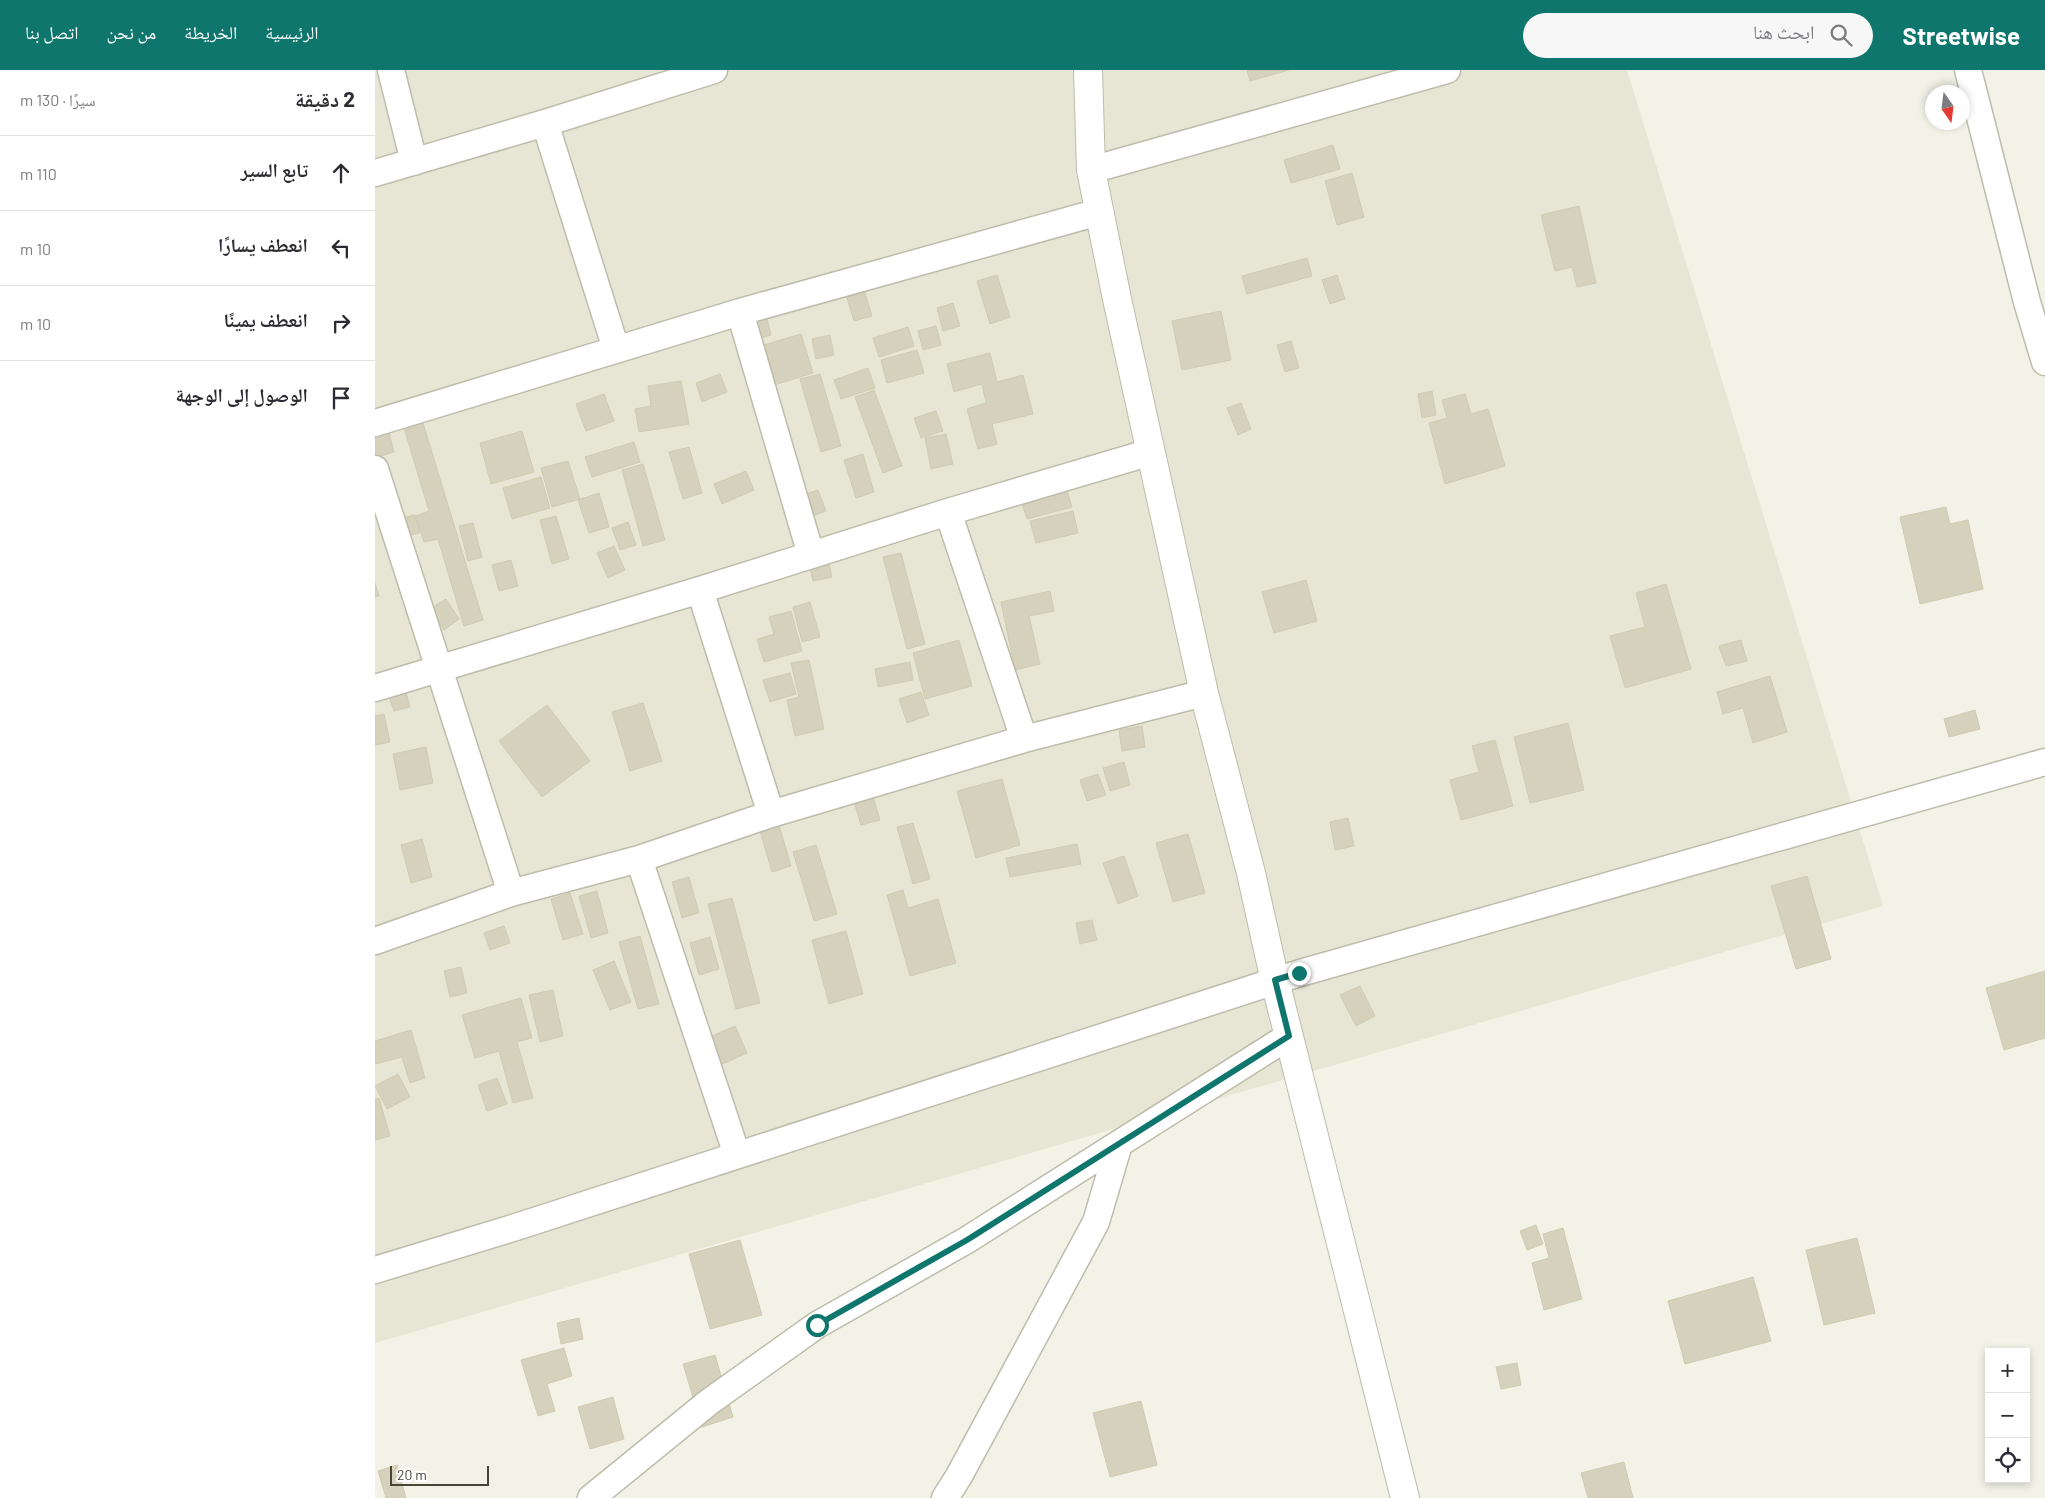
<!DOCTYPE html>
<html lang="ar">
<meta charset="utf-8">
<style>
:root{--surface:#fff;--page:#f7f7f7;--text:#2b2b33;--muted:#7c7c81;--line:#e1e1e2;--accent:#0f766e}
body{margin:0;font-family:Barlow,"Noto Naskh Arabic",sans-serif;background:var(--page);color:var(--text);direction:rtl}
.controls{position:absolute;right:15px;bottom:15px;display:grid;overflow:hidden;border-radius:0px;box-shadow:0 2px 8px #0003}
.controls button{width:45px;height:45px;display:grid;place-items:center;padding:0;border:0;border-bottom:1px solid var(--line);background:var(--surface);color:var(--text);font:25px sans-serif}
.compass{position:absolute;left:1550px;top:15px;width:45px;height:45px;border-radius:50%;background:var(--surface);box-shadow:0 2px 8px #0003;rotate:166deg}
.scale{position:absolute;left:15px;bottom:12px;width:99px;box-sizing:border-box;padding-left:5px;border:2px solid #464436;border-top:0;font-size:14px;line-height:18px;white-space:nowrap;color:#464436;-webkit-text-stroke:4px #fff;paint-order:stroke}
.stop{position:absolute;width:15px;height:15px;margin:-11px;border:4px solid #0f766e;border-radius:50%;background:#fff}
.stop.end{background:#0f766e;border-color:#fff;box-shadow:0 1px 5px #0008}
.list{margin:0;padding:0;list-style:none}
h2{display:flex;justify-content:space-between;align-items:center;height:65px;margin:0;padding:0 20px;font-size:21px}
h2 small{font-size:16px;font-weight:400;color:var(--muted)}
.list li{display:grid;grid-template-columns:32px 1fr auto;gap:15px;align-items:center;box-sizing:border-box;height:75px;padding:0 20px;border-top:1px solid var(--line)}
.list b{display:block;font-size:19px;white-space:nowrap}
.list em{font-size:16px;font-style:normal;color:var(--muted)}
.icon{flex:none;width:28px;height:28px;fill:none;stroke:currentColor;stroke-width:2;stroke-linecap:round;stroke-linejoin:round}
.map{position:relative;flex:none;width:1670px;height:1428px;overflow:hidden;direction:ltr}
header{display:flex;align-items:center;gap:30px;box-sizing:border-box;height:70px;padding:0 25px;background:var(--accent);color:#fff}
header strong{font-size:24px}
nav{display:flex;gap:28px;margin-inline-start:auto;font-size:18px}
.search{width:350px;height:45px;background:var(--page);display:flex;align-items:center;gap:12px;box-sizing:border-box;padding:0 18px;border-radius:28px;color:var(--muted);font-size:19px}
main{display:flex}
aside{flex:1;background:var(--surface)}
.map>svg:first-child{display:block}
</style>
<header>
<strong>Streetwise</strong>
<div class="search"><svg class="icon" aria-label="search" viewBox="0 0 24 24"><circle cx="10" cy="10" r="6"/><path d="M15 15l6 6"/></svg>ابحث هنا</div>
<nav><a>الرئيسية</a><a>الخريطة</a><a>من نحن</a><a>اتصل بنا</a></nav>
</header>
<main>
<div class="map">
<svg width="1670" height="1428" viewBox="0 0 1670 1428">
<rect width="100%" height="100%" fill="#f3f2e7"/>
<path fill="#e7e6d5" d="M0,0h1252l256,836 -1508,437z"/>
<path fill="#d5d1bc" stroke="#cfcbb0" d="M872,0h42l-39,11z
M958,75l7,24 -49,14 -7,-23z
M977,103l12,44 -27,8 -12,-44z
M1204,136l17,77 -19,4 -5,-20 -17,4 -14,-56z
M932,188l5,18 -65,18 -5,-18z
M622,205l13,42 -20,7 -13,-43z
M962,205l8,24 -15,5 -8,-24z
M489,220l8,26 -18,5 -8,-26z
M578,233l7,23 -17,5 -6,-23z
M846,241l10,49 -49,10 -10,-49z
M391,245l5,20 -17,5 -5,-19z
M561,256l5,19 -18,5 -5,-19z
M533,257l6,19 -35,11 -6,-19z
M426,264l12,39 -45,14 -11,-40z
M455,265l4,20 -18,4 -4,-20z
M916,271l8,27 -14,4 -8,-27z
M542,280l7,23 -37,10 -6,-23z
M615,283l7,29 26,-7 10,39 -41,10 5,20 -19,5 -11,-40 19,-6 -4,-19 -28,8 -7,-28z
M493,298l7,20 -34,11 -7,-19z
M345,304l7,18 -25,10 -6,-19z
M445,304l21,72 -20,6 -21,-73z
M306,311l8,43 -50,8 -4,-23 16,-3 -3,-20z
M499,320l28,76 -19,7 -28,-76z
M1057,321l4,24 -14,3 -4,-24z
M229,324l10,27 -28,10 -10,-27z
M1090,324l6,20 17,-5 17,57 -60,18 -16,-61 18,-5 -5,-18z
M866,333l10,26 -13,6 -11,-27z
M561,341l7,20 -22,7 -7,-20z
M48,353l60,197 -19,6 -26,-87 -14,3 -8,-26 13,-5 -25,-83z
M147,361l12,41 -43,12 -11,-41z
M14,363l5,19 -19,6v-21z
M571,364l7,30 -22,5 -6,-31z
M259,372l6,20 -48,15 -7,-20z
M314,377l13,46 -19,6 -14,-47z
M488,384l11,38 -18,6 -12,-38z
M193,391l12,38 -28,8 -11,-39z
M268,394l22,76 -22,6 -21,-76z
M371,401l8,19 -32,14 -8,-20z
M166,407l9,31 -38,11 -9,-31z
M691,418l6,19 -45,12 -6,-19z
M443,420l8,21 -22,8 -7,-22z
M224,423l10,34 -20,6 -11,-33z
M1571,437l4,17 18,-4 15,69 -63,15 -20,-87z
M698,441l5,22 -42,10 -6,-22z
M40,445l5,18 -32,7 -5,-18z
M181,446l13,43 -17,5 -12,-44z
M253,452l8,23 -16,5 -8,-22z
M98,453l9,34 -14,4 -9,-35z
M239,476l11,24 -17,8 -11,-25z
M526,483l24,91 -18,5 -24,-92z
M452,485l5,22 -19,4 -5,-22z
M136,490l7,26 -19,5 -7,-26z
M931,510l11,41 -43,12 -12,-41z
M0,513l4,13 -4,1z
M1291,514l25,85 -66,19 -15,-52 35,-9 -9,-34z
M675,521l4,20 -25,5 11,48 -25,6 -14,-68z
M71,529l13,20 -15,11 -14,-21z
M435,532l10,35 -18,5 -9,-35z
M416,541l11,40 -38,11 -7,-23 17,-5 -5,-17z
M584,570l13,46 -47,13 -12,-46z
M1366,570l6,21 -21,5 -7,-20z
M434,590l15,69 -29,7 -8,-36 12,-3 -8,-34z
M535,592l3,18 -35,7 -3,-18z
M415,603l6,21 -26,8 -7,-22z
M1395,606l17,56 -34,11 -10,-35 -20,6 -6,-22z
M30,618l5,19 -16,4 -6,-18z
M546,622l8,23 -22,8 -8,-24z
M268,633l19,58 -32,10 -18,-59z
M172,635l43,56 -48,36 -43,-56z
M1600,640l5,19 -31,8 -5,-18z
M9,644l6,28 -15,3v-29z
M1193,653l16,67 -54,13 -16,-66z
M767,656l3,21 -23,4 -3,-21z
M1120,670l18,66 -52,14 -11,-40 29,-8 -7,-26z
M51,677l7,36 -33,7 -7,-36z
M749,692l6,23 -20,6 -7,-23z
M723,704l8,21 -19,6 -7,-21z
M627,709l18,66 -44,13 -19,-67z
M498,727l7,23 -19,5 -7,-23z
M401,745l15,51 -19,6 -15,-51z
M973,748l6,28 -19,4 -5,-28z
M538,753l17,56 -17,5 -16,-57z
M813,764l17,59 -32,9 -17,-59z
M47,769l10,38 -21,6 -10,-38z
M702,774l4,20 -71,13 -4,-19z
M441,775l21,69 -23,7 -21,-69z
M749,786l14,40 -20,8 -15,-41z
M1432,806l24,83 -35,10 -25,-83z
M314,807l10,36 -17,5 -10,-36z
M528,820l5,18 30,-9 18,64 -46,13 -23,-81z
M222,821l11,42 -17,5 -12,-42z
M195,823l13,41 -20,6 -12,-41z
M357,828l28,105 -24,6 -28,-105z
M717,850l5,20 -17,4 -4,-21z
M129,856l6,17 -20,7 -6,-17z
M471,861l17,63 -34,10 -17,-64z
M265,866l19,68 -21,5 -19,-67z
M335,867l9,32 -20,6 -9,-32z
M239,891l17,41 -21,8 -17,-40z
M86,897l6,26 -17,4 -6,-26z
M1670,901v67l-41,12 -18,-62z
M985,916l15,30 -19,10 -16,-31z
M178,920l10,46 -23,6 -11,-47z
M146,928l11,40 -15,4 16,56 -20,5 -14,-52 -24,7 -13,-43z
M360,956l12,27 -29,13 -13,-27z
M36,960l14,48 -15,5 -8,-26 -27,7v-23z
M23,1004l12,23 -23,12 -12,-23z
M122,1008l10,26 -20,7 -9,-26z
M4,1028l11,38 -15,4v-41z
M1161,1155l7,19 -16,6 -7,-19z
M1188,1158l19,71 -38,11 -12,-47 17,-5 -6,-24z
M1482,1168l18,75 -51,12 -18,-75z
M365,1170l22,75 -52,14 -21,-75z
M1378,1207l18,64 -86,23 -17,-63z
M204,1248l4,21 -22,5 -4,-21z
M189,1278l8,28 -25,8 8,27 -17,5 -17,-56z
M340,1285l18,62 -31,10 -19,-63z
M1142,1293l4,22 -20,4 -5,-22z
M238,1327l11,42 -34,10 -12,-42z
M766,1331l16,64 -47,12 -17,-64z
M1249,1392l9,36h-45l-7,-25z
M22,1395l9,33h-20l-8,-27z"/>
<g fill="none" stroke-linecap="round" stroke-linejoin="round">
<defs>
<path id="minor" d="M16,0l23,92
M1593,0l59,232 18,60
M170,53l71,226
M716,100l356,-100
M0,103l170,-50 169,-53
M365,242l71,243
M0,353l365,-111 359,-100
M0,399l136,424
M573,442l76,227
M325,520l71,224
M0,618l325,-98 248,-78 203,-60
M264,789l98,296
M0,871l136,-48 128,-34 132,-45 253,-75 180,-46
M0,1200l141,-43 784,-254 745,-211
M216,1428l118,-96 108,-77 150,-85 322,-204
M570,1428l14,-22 137,-254 23,-78"/>
<path id="tertiary" d="M713,0l3,100 26,129 87,394 47,180 24,108 130,517"/>
</defs>
<use href="#minor" stroke="#bebcaa" stroke-width="29"/>
<use href="#tertiary" stroke="#bebcaa" stroke-width="30"/>
<use href="#minor" stroke="#fff" stroke-width="26"/>
<use href="#tertiary" stroke="#fff" stroke-width="28"/>
</g>
<g fill="none" stroke-linecap="round" stroke-linejoin="round">
<path stroke="#0f766e" stroke-width="6" d="M442,1255l150,-85 322,-204 -14,-56 24,-7"/>
</g>
</svg>
<div class="controls">
<button>+</button>
<button>−</button>
<button><svg class="icon" aria-label="locate" viewBox="0 0 24 24"><circle cx="12" cy="12" r="6"/><path d="M12 2v4M12 18v4M2 12h4M18 12h4"/></svg></button>
</div>
<svg class="compass" viewBox="-18 -18 36 36"><path d="M0-13l5 13h-10z" fill="#e53935"/><path d="M0 13l5-13h-10z" fill="#7c7c81"/></svg>
<div class="scale">20 m</div>
<div class="stop" style="left:442px;top:1255px"></div>
<div class="stop end" style="left:924px;top:903px"></div>
</div>
<aside>
<h2>2 دقيقة<small>سيرًا · 130 m</small></h2>
<ul class="list">
<li><svg class="icon" aria-label="ahead" viewBox="0 0 24 24"><path d="M12 20V5M6 11l6-6 6 6"/></svg><div><b>تابع السير</b></div><em>110 m</em></li>
<li><svg class="icon" aria-label="left" viewBox="0 0 24 24"><path d="M17 20v-9H6M10 6l-5 5 5 5"/></svg><div><b>انعطف يسارًا</b></div><em>10 m</em></li>
<li><svg class="icon" aria-label="right" viewBox="0 0 24 24"><path d="M7 20v-9h11M14 6l5 5-5 5"/></svg><div><b>انعطف يمينًا</b></div><em>10 m</em></li>
<li><svg class="icon" aria-label="arrive" viewBox="0 0 24 24"><path d="M6 21V4h12l-3 4 3 4H6"/></svg><div><b>الوصول إلى الوجهة</b></div></li>
</ul>
</aside>
</main>
